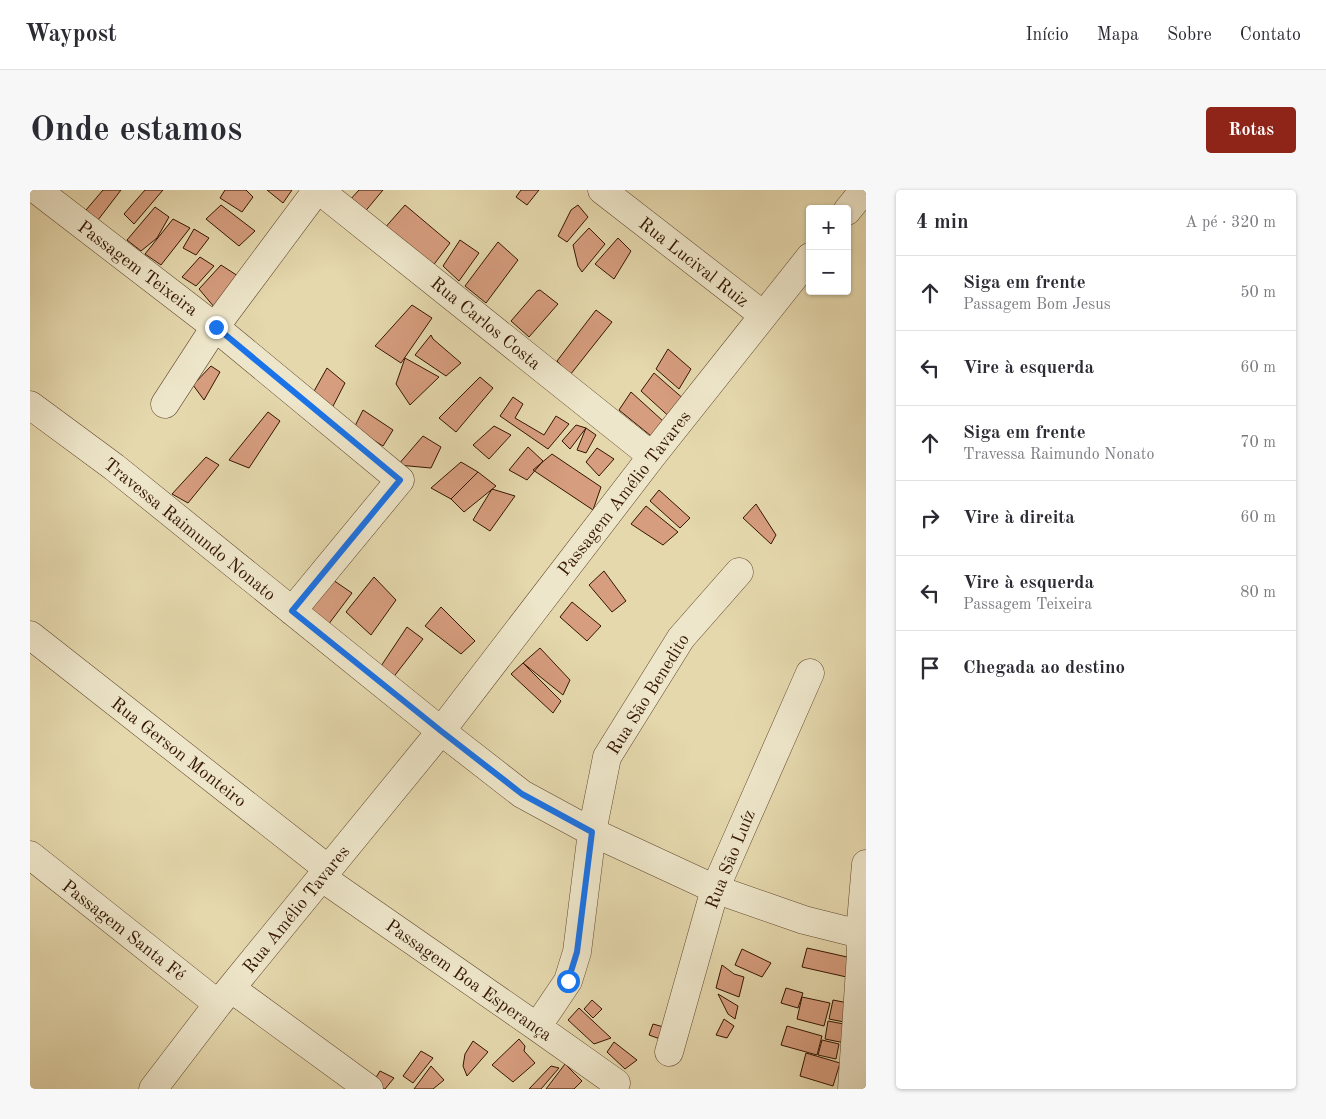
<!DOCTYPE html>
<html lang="pt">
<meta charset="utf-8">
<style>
:root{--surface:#fff;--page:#f7f7f7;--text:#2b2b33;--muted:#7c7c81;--line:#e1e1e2;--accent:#8f2418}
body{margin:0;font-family:"Old Standard TT",serif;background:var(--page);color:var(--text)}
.controls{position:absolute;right:15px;top:15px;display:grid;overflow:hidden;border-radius:5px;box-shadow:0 1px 4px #0004}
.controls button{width:45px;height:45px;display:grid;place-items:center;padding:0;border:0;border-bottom:1px solid var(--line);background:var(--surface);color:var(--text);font:25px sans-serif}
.stop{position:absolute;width:15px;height:15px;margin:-11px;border:4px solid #1a73e8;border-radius:50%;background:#fff}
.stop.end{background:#1a73e8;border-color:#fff;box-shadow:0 1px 5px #0008}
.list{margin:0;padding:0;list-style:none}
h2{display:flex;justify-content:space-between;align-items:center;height:65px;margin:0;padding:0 20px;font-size:21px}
h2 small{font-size:16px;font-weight:400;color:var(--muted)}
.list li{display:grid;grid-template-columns:32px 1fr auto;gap:15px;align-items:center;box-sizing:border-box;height:75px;padding:0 20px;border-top:1px solid var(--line)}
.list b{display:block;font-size:19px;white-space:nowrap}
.list p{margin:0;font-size:16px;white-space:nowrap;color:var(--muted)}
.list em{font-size:16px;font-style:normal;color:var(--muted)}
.icon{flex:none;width:28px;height:28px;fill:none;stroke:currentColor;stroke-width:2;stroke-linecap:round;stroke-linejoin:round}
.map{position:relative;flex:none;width:836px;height:899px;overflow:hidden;border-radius:5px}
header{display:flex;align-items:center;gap:30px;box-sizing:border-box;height:70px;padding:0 25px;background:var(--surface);border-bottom:1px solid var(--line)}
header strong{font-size:24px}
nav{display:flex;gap:28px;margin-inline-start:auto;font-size:18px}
.intro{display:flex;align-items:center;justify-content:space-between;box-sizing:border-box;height:120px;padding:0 30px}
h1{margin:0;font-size:35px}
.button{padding:12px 22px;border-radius:5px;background:var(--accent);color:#fff;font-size:18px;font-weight:700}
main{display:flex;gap:30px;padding:0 30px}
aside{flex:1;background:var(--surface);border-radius:5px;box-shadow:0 1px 4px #0004}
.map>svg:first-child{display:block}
</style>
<header>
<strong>Waypost</strong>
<nav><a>Início</a><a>Mapa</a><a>Sobre</a><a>Contato</a></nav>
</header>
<div class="intro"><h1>Onde estamos</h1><a class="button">Rotas</a></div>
<main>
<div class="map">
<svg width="836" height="899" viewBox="0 0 836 899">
<rect width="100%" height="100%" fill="#e5d8ad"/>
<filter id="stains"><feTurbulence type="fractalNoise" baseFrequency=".004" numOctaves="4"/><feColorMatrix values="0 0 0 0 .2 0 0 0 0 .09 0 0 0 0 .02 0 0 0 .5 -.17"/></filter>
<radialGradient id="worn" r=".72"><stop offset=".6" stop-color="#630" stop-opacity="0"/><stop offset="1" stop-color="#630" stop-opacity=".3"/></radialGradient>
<path fill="#d69d7e" stroke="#341501" d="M73,0h18l-23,30 -12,-10z
M115,0h18l-29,34 -10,-10z
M195,0h21l7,7 -11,15 -22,-14z
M237,0h25l-9,13z
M329,0h24l-20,24 -15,-12z
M491,0h18l-12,15 -11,-8z
M191,15l34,26 -16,15 -33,-27z
M375,15l45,38 -24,32 -43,-45z
M548,15l10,12 -21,25 -9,-6 13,-26z
M125,17l14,10 -12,21 -16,13 -14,-11z
M143,29l17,9 -29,37 -16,-11z
M559,38l16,16 -23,28 -4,-6 -5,-21z
M164,39l15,9 -13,17 -13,-7z
M588,48l13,13 -17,28 -19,-15z
M430,50l19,13 -20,28 -16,-15z
M468,52l20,18 -32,43 -21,-17z
M170,67l14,9 -18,20 -14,-9z
M191,75l17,11 -23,32 -16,-19z
M510,100l18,14 -29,33 -18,-16 26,-30z
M382,115l20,13 -31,45 -26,-17z
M566,120l16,12 -42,53 -13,-14z
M401,145l2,4 28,24 -15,13 -31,-21z
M638,159l23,20 -12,20 -23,-20z
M375,168l34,19 -29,28 -14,-21z
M181,176l9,6 -16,28 -11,-15z
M297,178l18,15 -14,27 -18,-17z
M624,183l32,28 -12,20 -33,-30z
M450,187l13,11 -37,44 -17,-14z
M601,202l32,29 -7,19 -37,-30z
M483,207l10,7 -8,14 29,17 12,-19 13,8 -21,25 -48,-33z
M333,220l30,20 -10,16 -29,-18z
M238,222l12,9 -31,47 -20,-8z
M546,235l10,3 -16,21 -8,-8z
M464,236l17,9 -22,24 -16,-14z
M556,238l10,7 -10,18 -9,-3z
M393,246l18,11 -10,21 -33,-3z
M498,257l15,14 -16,19 -18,-10z
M567,258l17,11 -15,17 -13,-14z
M522,264l49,33 -8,23 -60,-40z
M176,267l13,8 -31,38 -16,-9z
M431,272l17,10 -27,27 -20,-11z
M448,282l18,14 -32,26 -13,-13z
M462,299l23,7 -25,35 -17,-11z
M629,300l31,28 -10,10 -30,-27z
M726,314l20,31 -5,9 -28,-26z
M616,316l32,26 -15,13 -32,-21z
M574,381l22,30 -14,11 -23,-27z
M344,387l22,23 -25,35 -25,-23z
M303,390l19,13 -27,36 -20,-15z
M542,412l29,24 -14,15 -27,-24z
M411,417l34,34 -14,13 -36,-28z
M377,437l16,12 -31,40 -13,-10z
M510,458l30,32 -7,15 -40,-32z
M493,473l38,38 -8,12 -42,-39z
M777,758l49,11 -5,19 -49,-11z
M712,759l29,14 -9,14 -27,-12z
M692,775l12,9 10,3 -5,20 -23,-9z
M756,798l17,5 -5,15 -17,-5z
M688,804l20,12 -3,13 -7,-5z
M772,807l28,6 -6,23 -27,-7z
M562,810l10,9 -9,9 -9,-9z
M803,810l20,4 -4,19 -20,-4z
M549,818l32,30 -17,6 -26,-24z
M694,829l10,7 -7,12 -11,-3z
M798,831l21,4 -4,18 -20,-4z
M623,834l14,4 -4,12 -14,-5z
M757,836l35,10 -5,19 -36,-10z
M489,849l6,7 -1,5 11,12 -22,19 -21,-17z
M792,850l17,4 -3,15 -18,-4z
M443,851l15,11 -21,24 -4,-10 2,-12z
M584,852l23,18 -12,9 -18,-17z
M391,861l12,7 -20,25 -10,-7z
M776,863l34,10 -7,23 -33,-10z
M535,874l17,17 -8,8h-28z
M401,876l13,14 -11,9h-19z
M521,876l8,2 -18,21h-12z
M350,881l14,7 -9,11h-2l-8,-10z"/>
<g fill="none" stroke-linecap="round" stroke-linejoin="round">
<defs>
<path id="minor" d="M7,0l178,137 185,153 -108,131
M289,0l333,266
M572,0l161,125
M817,21l17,-21
M135,214l50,-77 102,-137
M0,215l84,62 327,264 81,63 70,38 123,57 89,31 56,14
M0,445l298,234
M0,665l188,149
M291,687l216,150 79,56
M202,799l137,100
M507,837l31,-46 9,-29 15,-120 15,-75 74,-119 58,-66
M639,862l46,-163 95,-216
M123,899l65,-85 223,-273 211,-275 158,-199
M822,899l9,-135 -1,-20 6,-70"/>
</defs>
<use href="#minor" stroke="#60462c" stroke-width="29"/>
<use href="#minor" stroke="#eee6ca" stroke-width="28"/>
</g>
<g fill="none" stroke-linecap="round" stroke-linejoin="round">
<path stroke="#1a73e8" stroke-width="6" d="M186,137l184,153 -108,131 149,120 81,63 70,38 -15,120 -9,29"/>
</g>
<g text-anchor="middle" stroke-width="4.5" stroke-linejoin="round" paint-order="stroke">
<g font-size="18" fill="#341501" stroke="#eee6ca">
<text transform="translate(664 72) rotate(38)" y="6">Rua Lucival Ruiz</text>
<text transform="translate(108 78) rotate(37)" y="6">Passagem Teixeira</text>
<text transform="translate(456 133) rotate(39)" y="6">Rua Carlos Costa</text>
<text transform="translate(594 303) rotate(-52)" y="6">Passagem Amélio Tavares</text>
<text transform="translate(160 339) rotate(39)" y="6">Travessa Raimundo Nonato</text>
<text transform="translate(618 504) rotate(-58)" y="6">Rua São Benedito</text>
<text transform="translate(149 562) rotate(38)" y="6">Rua Gerson Monteiro</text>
<text transform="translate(700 669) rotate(-68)" y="6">Rua São Luíz</text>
<text transform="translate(266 719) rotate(-51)" y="6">Rua Amélio Tavares</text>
<text transform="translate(94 740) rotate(38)" y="6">Passagem Santa Fé</text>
<text transform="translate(439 790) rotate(35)" y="6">Passagem Boa Esperança</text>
</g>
</g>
<rect width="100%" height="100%" filter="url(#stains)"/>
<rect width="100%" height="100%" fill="url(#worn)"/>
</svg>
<div class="controls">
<button>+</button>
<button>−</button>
</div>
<div class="stop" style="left:538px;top:791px"></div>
<div class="stop end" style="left:186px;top:137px"></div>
</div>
<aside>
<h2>4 min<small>A pé · 320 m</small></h2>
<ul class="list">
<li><svg class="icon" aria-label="ahead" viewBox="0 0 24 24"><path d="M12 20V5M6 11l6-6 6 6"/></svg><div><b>Siga em frente</b><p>Passagem Bom Jesus</p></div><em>50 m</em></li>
<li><svg class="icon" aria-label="left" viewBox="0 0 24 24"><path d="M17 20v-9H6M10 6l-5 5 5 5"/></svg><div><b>Vire à esquerda</b></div><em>60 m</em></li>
<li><svg class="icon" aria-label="ahead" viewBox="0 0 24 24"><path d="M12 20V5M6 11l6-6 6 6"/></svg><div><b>Siga em frente</b><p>Travessa Raimundo Nonato</p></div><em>70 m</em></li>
<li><svg class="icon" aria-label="right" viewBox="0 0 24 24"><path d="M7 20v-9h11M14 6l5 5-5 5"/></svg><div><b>Vire à direita</b></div><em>60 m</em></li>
<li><svg class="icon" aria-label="left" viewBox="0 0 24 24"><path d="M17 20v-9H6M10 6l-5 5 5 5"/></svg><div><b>Vire à esquerda</b><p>Passagem Teixeira</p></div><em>80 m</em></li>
<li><svg class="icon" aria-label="arrive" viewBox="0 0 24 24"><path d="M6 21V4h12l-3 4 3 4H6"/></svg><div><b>Chegada ao destino</b></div></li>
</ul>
</aside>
</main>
